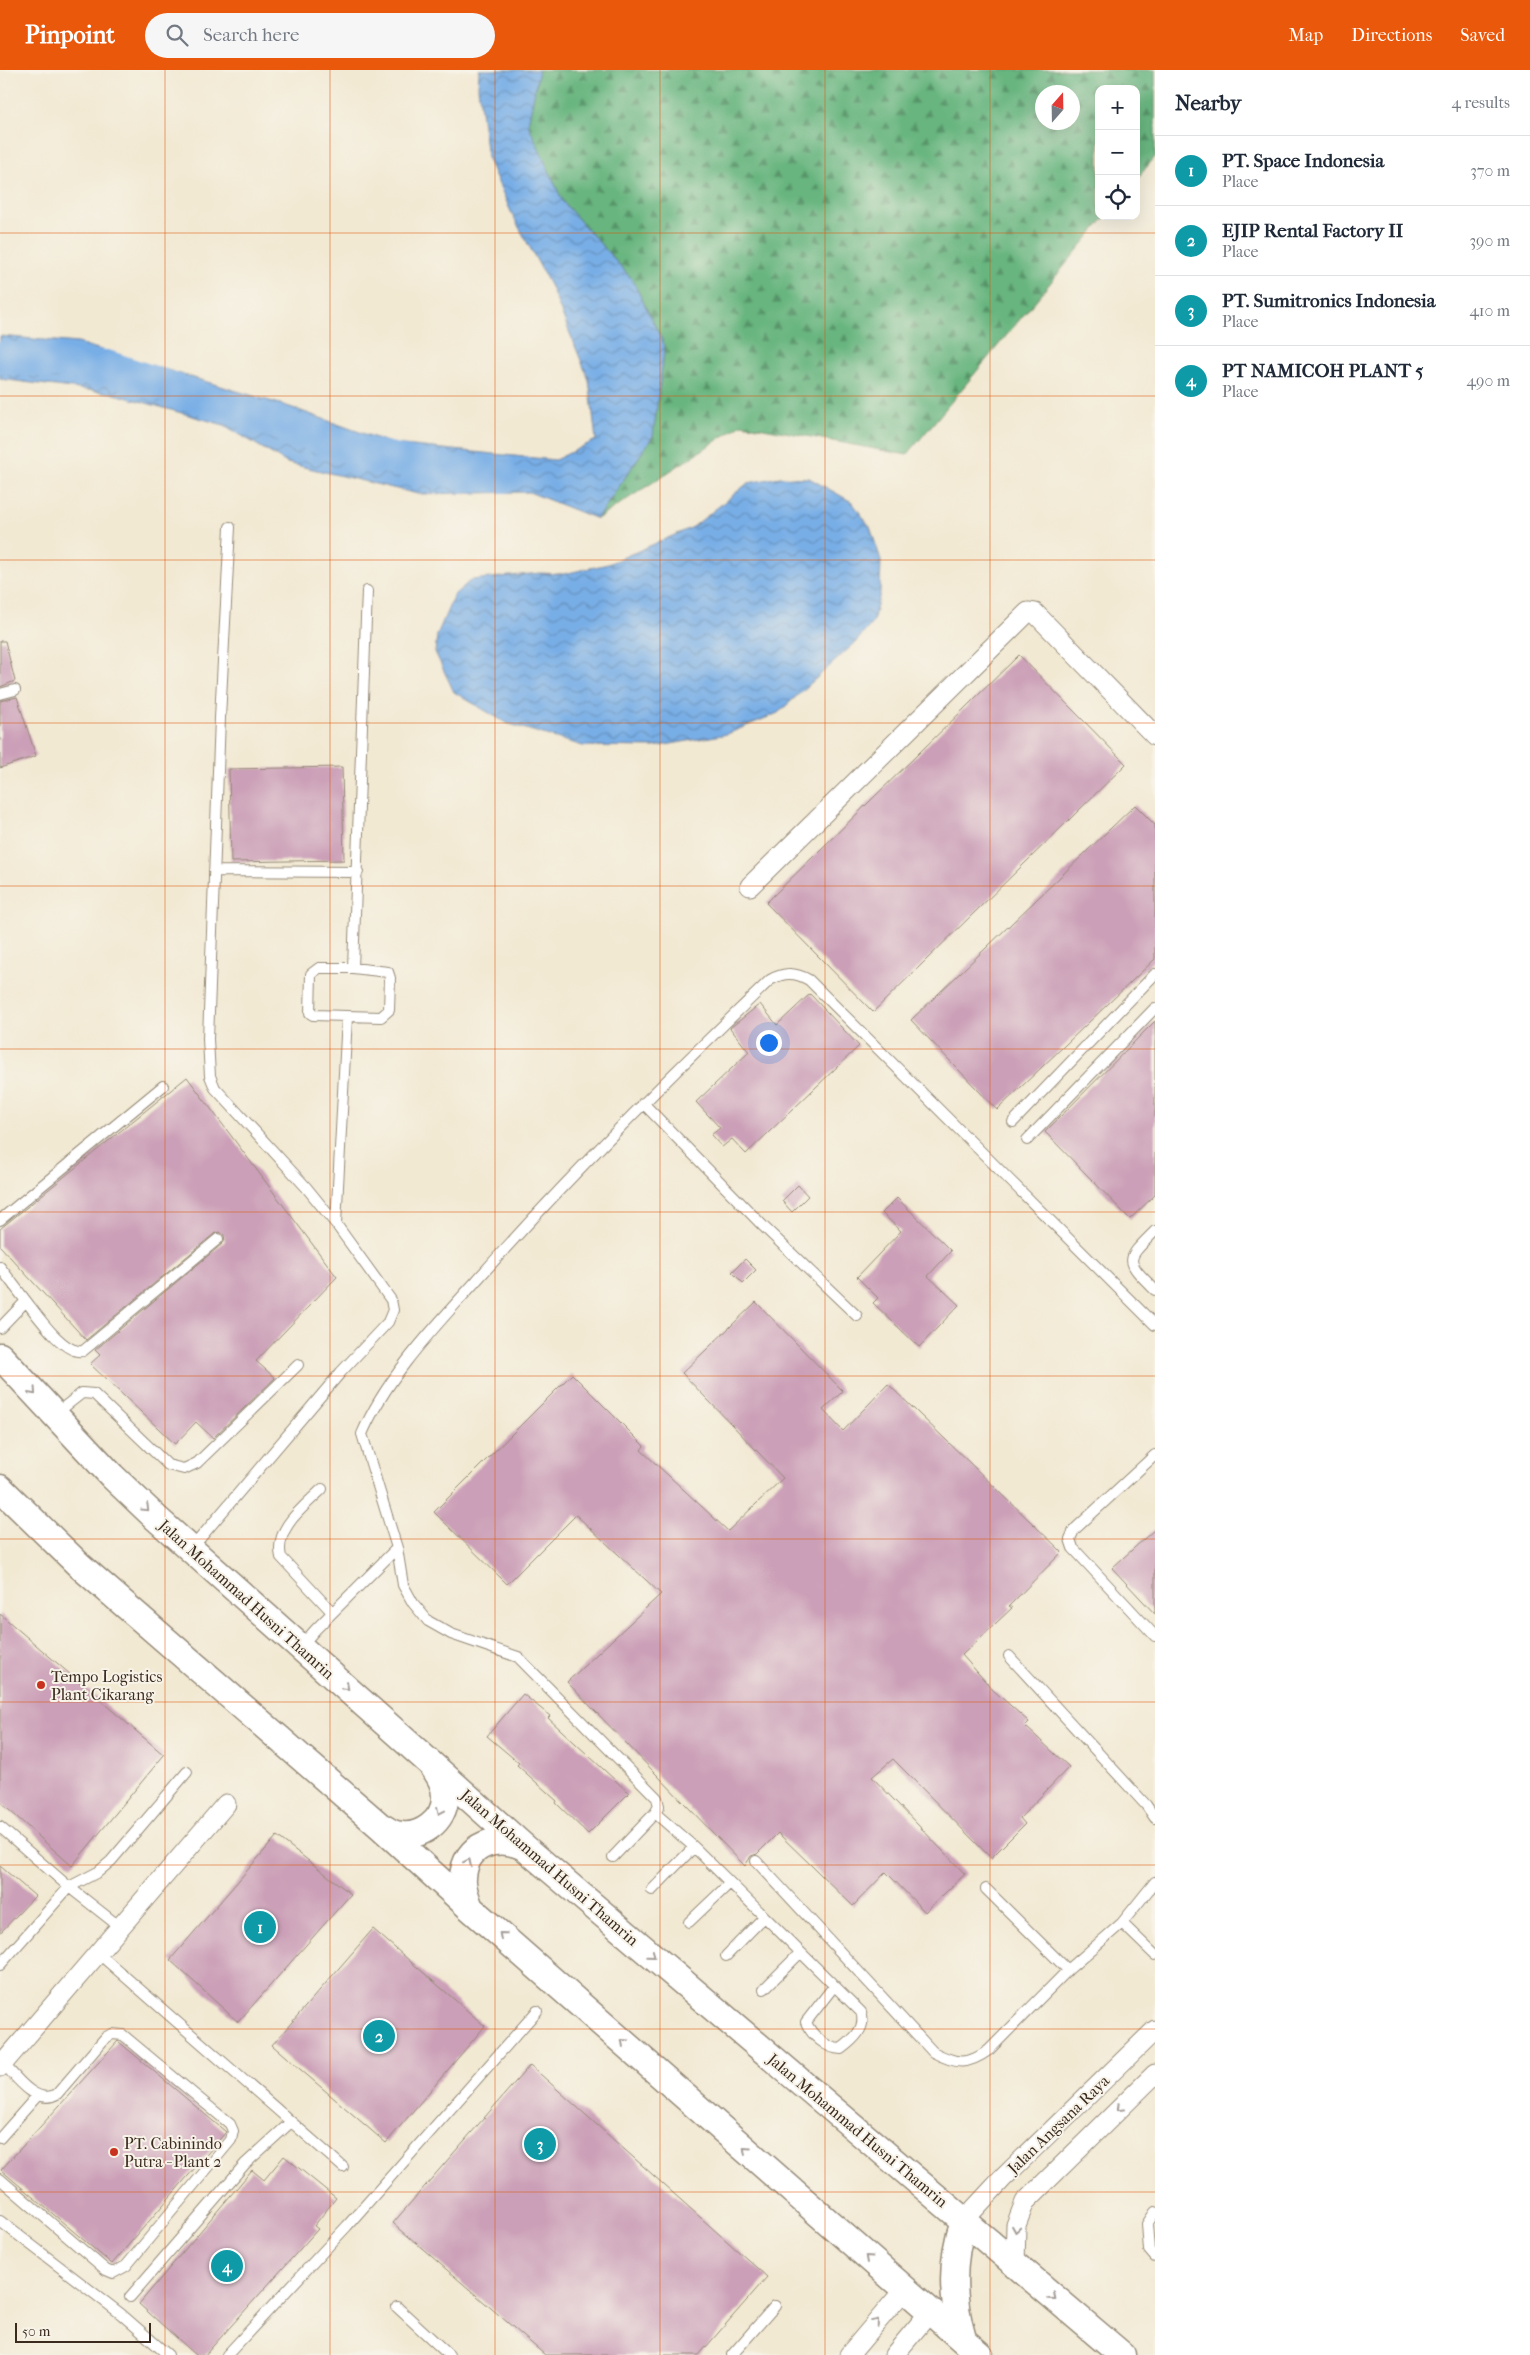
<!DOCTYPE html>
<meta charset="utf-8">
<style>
:root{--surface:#fff;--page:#f6f6f7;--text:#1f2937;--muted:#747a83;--line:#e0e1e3;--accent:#ea580c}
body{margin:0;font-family:"IM FELL French Canon",serif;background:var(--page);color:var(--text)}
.controls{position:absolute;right:15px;top:15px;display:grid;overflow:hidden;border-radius:10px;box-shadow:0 5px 20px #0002}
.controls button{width:45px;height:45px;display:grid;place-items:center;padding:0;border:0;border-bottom:1px solid var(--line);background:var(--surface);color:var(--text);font:25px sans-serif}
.compass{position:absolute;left:1035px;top:15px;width:45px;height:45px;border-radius:50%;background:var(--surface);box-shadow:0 5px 20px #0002;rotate:20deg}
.scale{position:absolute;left:15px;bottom:12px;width:136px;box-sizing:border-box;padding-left:5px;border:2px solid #3b2a1e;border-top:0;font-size:14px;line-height:18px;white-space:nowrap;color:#3b2a1e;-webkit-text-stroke:4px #f7f3e8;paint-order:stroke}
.you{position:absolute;left:768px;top:972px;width:18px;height:18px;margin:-12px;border:4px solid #fff;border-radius:50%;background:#1a73e8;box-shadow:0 0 0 8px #1a73e833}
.badge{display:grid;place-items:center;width:32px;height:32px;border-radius:50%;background:var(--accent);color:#fff;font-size:16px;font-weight:700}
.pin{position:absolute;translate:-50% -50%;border:2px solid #fff;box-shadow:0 1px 5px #0006}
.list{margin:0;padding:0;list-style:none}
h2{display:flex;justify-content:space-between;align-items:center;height:65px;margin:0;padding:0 20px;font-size:21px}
h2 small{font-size:16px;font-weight:400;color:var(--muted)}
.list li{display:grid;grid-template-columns:32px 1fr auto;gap:15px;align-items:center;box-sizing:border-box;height:70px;padding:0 20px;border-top:1px solid var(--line)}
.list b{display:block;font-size:19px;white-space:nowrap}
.list p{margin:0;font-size:16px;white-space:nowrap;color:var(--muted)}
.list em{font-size:16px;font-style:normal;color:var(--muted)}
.icon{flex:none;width:28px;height:28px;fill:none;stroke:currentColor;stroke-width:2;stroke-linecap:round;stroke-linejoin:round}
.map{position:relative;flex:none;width:1155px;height:2285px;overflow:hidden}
header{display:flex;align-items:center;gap:30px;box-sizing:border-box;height:70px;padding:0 25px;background:var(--accent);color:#fff}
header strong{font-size:24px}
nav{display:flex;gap:28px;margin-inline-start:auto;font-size:18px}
.search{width:350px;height:45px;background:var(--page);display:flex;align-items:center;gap:12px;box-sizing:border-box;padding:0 18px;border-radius:28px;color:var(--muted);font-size:19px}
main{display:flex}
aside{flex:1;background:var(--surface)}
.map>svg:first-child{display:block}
</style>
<header>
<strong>Pinpoint</strong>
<div class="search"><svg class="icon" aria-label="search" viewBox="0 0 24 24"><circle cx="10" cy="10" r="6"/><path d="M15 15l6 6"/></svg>Search here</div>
<nav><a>Map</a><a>Directions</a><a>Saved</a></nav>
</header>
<main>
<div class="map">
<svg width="1155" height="2285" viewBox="0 0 1155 2285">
<defs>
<pattern id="forest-firs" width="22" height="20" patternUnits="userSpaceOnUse" patternTransform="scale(1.25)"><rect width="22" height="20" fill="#67b57f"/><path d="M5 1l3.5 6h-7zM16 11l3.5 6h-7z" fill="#569367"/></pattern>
<pattern id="water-waves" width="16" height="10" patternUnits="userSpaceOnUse" patternTransform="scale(1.25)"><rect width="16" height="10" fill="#78aee6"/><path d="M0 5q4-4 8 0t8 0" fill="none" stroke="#648eba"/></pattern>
</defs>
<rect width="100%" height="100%" fill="#f7f3e8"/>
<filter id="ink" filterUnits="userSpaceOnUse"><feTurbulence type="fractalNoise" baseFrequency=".02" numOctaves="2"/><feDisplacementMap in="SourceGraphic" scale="10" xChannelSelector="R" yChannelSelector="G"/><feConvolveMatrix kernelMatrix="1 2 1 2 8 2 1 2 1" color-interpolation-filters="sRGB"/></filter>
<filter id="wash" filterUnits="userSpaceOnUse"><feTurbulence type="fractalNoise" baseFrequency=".0096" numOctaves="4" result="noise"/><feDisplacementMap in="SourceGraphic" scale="20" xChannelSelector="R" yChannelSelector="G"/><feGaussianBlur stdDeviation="1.12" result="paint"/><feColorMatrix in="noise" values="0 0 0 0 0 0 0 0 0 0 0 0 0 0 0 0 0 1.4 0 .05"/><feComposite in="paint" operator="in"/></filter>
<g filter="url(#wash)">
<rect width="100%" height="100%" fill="#f2e9d3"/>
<path fill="url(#forest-firs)" stroke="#51704e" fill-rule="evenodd" d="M539,0h616v87l-19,23v-91h-37v127h7l-199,239 -165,-31 -145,95 56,-83 -21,-157 -69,-77 -36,-78zM1042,22h30v30h-30z"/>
<path fill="url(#water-waves)" stroke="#5a6c82" d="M479,0h60l-11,54 35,78 69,77 33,67 -12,90 -56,83 -68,-27 -111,2 -131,-31 -63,-38 -113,-32 -111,-14v-43l78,7 212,64 103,37 162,16 41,-20 -7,-60 -38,-93 -39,-73 -25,-57 -9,-70z
M780,407l29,1 43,24 18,25 11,33 -1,33 -7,29 -18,21 -77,70 -51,21 -73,13 -71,-1 -77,-23 -52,-31 -19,-40 2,-17 17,-40 17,-15 69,-7 24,1 44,-10 85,-37 55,-44z"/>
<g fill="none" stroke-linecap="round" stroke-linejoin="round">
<path stroke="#78aee6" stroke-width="32" d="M0,288l106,8 259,87 102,22 37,2"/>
</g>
<g id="blocks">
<path fill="#cb9fb7" d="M0,571h5l10,40 -15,6z
M1019,585l107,109 -253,248 -107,-109z
M17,627l19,59 -36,12v-67z
M342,697l2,93 -113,2 -2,-93z
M1135,735l20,20v134l-158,151 -86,-90z
M810,924l49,52 -113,108 -14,-15 -10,8 -11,-12 9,-7 -24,-26 53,-50 -19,-24 30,-24 17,21z
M1155,951v174l-25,24 -85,-87z
M187,1007l150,200 -81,84 19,17 -62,60 -17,-16 -21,22 -85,-80 10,-9 -5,-5 127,-106 3,-3 -1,-6 -4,-3 -6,2 -128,106 -86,-94v-17z
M798,1115l10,11 -16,16 -10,-11z
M897,1128l54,53 -23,25 31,29 -40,42 -46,-44 5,-5 -21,-21 44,-46 -19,-18z
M745,1189l11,11 -13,13 -11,-11z
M756,1232l87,89 -20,19 20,21 45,-47 174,168 -53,54 3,2 -50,47 31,35 36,32 -4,4 44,41 -49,51 5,6 -34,34 -98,-99 -21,18 93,97 -40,38 -39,-40 -33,34 -75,-73 -21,21 -6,2 -6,10 -178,-184 94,-88 -85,-79 -69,69 -73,-72 138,-138 72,72 -3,4 87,81 55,-53 -101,-105z
M1155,1459v85l-43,-46z
M0,1544l164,141 -92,111 -72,-64z
M523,1624l27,22 -2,2 81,75 -41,41 -32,-31 1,-2 -40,-36 2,-2 -32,-27z
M277,1766l74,58 -113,128 -68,-62z
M0,1796l35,30 -35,37z
M373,1859l112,97 -99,117 -114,-98z
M118,1971l108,91 -114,132 -111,-94z
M530,1995l237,212 -68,78h-154l-152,-132z
M284,2086l52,42 -22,28 4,3 -113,126h-9l-57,-51 113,-134 12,10z"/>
</g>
</g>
<g filter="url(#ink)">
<use href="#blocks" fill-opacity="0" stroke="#968a78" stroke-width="1"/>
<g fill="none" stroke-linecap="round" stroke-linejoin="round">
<defs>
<path id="lane" d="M230,457l-10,191 -12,321 2,37 5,12 91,99 30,37 11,-207
M0,624l15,-4
M214,801l144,1
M319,898h34l35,4 2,6 -1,32 -8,7 -68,-2 -3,-2 1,-39z
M353,898l14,-377
M643,1033l121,124 93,89
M1013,1052l142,-148
M1027,1070l128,-132
M0,1150l163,-134
M1155,1161c-30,30 -31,28 0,59
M0,1197l26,34 -26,27
M26,1231c11,14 38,54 57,50l135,-112
M54,1345l28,-22 12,1 74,71 16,4 13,-6 101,-98
M1155,1385l-81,75 -4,9 3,9 82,88
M322,1419c-18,18 -48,39 -41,68l51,55
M397,1478l6,37 10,18 15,18 23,13 67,23 139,141 2,8 -4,7 -42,44
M191,1479l150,-177 47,-50 5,-12 -2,-10 -55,-76
M301,1576l15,-17 81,-81 -35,-114c25,-58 73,-107 115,-154 93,-105 192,-203 293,-300 14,-8 25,-8 39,0l346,345
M1009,1586l137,149 9,13
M655,1743l39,34 167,165c6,16 -8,28 -20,37 -14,0 -30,-14 -35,-27l28,-36
M0,1757l69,60 29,-15 13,-11 76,-89
M756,1791l177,191c23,12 34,14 56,-2l79,-80 54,-47 33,32
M986,1819l82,81
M652,1820l42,-43
M689,1852l41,-39
M1122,1853l33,-41
M98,1883l245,214
M726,1886l38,-39
M0,1895l69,-78 51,40
M764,1919l36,-36
M0,2068l37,-42
M0,2109l106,91 7,3 13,-7 105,-126 2,-9 -3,-7 -107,-89 -11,-1 -6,3 -49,57c-21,12 -41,-17 -54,-31
M1155,2142l-8,12 2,26 6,7
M0,2151l121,93 47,41
M130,2227l115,-133 46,-42
M397,2237l52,48
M227,2285l120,-129 190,-215
M732,2285l43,-49"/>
<path id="street" d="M750,816l278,-274 7,1 120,123
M0,1997l226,-263
M964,2150l38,-41 153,-149
M1015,2195l1,-40 9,-23 130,-128
M849,2285l55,-65
M894,2285l36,-43"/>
<path id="secondary" d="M0,1286l112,120 44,42 368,329 598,508
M0,1418l79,77 301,261 90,82 510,447
M382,1757c4,2 9,6 14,7 23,6 50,-13 49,-38 0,-11 -5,-19 -11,-28
M470,1838c-3,-9 -8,-20 -7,-30 2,-35 34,-43 61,-31
M963,2269c-12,-40 -12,-80 1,-119"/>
</defs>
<use href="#lane" stroke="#968a78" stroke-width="12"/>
<use href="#street" stroke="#968a78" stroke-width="21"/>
<use href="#secondary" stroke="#968a78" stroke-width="29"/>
<use href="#lane" stroke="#fff" stroke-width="10"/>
<use href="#street" stroke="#fff" stroke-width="19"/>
<use href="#secondary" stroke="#fff" stroke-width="26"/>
</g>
<defs><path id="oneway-chevron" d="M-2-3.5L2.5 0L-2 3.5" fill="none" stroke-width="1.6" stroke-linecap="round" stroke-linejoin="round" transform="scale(1.25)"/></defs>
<g stroke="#a79f9a">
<use href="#oneway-chevron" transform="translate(33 1322) rotate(48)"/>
<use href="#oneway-chevron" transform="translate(146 1438) rotate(44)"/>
<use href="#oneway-chevron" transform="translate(346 1617) rotate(42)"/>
<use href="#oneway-chevron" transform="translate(440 1741) rotate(115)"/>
<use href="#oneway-chevron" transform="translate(468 1792) rotate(-64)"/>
<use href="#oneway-chevron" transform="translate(502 1865) rotate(-139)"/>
<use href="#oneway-chevron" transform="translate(652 1885) rotate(40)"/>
<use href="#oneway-chevron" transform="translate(624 1972) rotate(-138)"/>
<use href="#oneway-chevron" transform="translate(1120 2038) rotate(135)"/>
<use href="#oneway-chevron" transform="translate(746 2080) rotate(-138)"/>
<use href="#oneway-chevron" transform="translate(1016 2159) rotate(99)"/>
<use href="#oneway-chevron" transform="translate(868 2188) rotate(-138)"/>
<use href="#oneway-chevron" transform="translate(1053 2227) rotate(40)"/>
<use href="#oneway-chevron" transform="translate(876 2252) rotate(-50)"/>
</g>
</g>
<path fill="none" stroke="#df570d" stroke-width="1" stroke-opacity="0.55" d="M165,0v2285M330,0v2285M495,0v2285M660,0v2285M825,0v2285M990,0v2285M0,163h1155M0,326h1155M0,490h1155M0,653h1155M0,816h1155M0,979h1155M0,1142h1155M0,1306h1155M0,1469h1155M0,1632h1155M0,1795h1155M0,1959h1155M0,2122h1155"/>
<g fill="#c8321e" stroke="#f7f3e8" stroke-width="2">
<circle cx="41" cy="1615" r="5"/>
<circle cx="114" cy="2082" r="5"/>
</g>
<g text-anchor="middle" stroke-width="4" stroke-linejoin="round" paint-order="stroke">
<g font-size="16" fill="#3b2a1e" stroke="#f7f3e8">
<text transform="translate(247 1529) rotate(42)" y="6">Jalan Mohammad Husni Thamrin</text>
<text transform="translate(550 1797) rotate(41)" y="6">Jalan Mohammad Husni Thamrin</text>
<text transform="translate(1058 2054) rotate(-44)" y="6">Jalan Angsana Raya</text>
<text transform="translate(858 2060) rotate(40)" y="6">Jalan Mohammad Husni Thamrin</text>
</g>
<g font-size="16" fill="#3b2a1e" stroke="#f7f3e8" text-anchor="start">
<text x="51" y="1612">Tempo Logistics<tspan x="51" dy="18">Plant Cikarang</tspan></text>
<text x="124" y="2079">PT. Cabinindo<tspan x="124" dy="18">Putra - Plant 2</tspan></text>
</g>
</g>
</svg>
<div class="controls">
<button>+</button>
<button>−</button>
<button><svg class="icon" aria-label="locate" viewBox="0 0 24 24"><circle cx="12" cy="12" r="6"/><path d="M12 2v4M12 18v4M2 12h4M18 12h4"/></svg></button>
</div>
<svg class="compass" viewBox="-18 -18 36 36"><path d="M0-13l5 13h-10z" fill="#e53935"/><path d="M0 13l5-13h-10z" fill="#747a83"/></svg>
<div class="scale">50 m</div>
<div class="you"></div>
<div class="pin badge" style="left:260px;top:1857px;background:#0f9aa8">1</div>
<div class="pin badge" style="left:379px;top:1966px;background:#0f9aa8">2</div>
<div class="pin badge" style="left:540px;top:2074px;background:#0f9aa8">3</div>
<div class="pin badge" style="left:227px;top:2196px;background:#0f9aa8">4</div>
</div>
<aside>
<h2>Nearby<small>4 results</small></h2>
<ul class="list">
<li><span class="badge" style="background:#0f9aa8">1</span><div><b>PT. Space Indonesia</b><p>Place</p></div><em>370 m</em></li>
<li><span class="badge" style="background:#0f9aa8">2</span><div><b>EJIP Rental Factory II</b><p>Place</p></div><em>390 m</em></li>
<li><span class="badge" style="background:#0f9aa8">3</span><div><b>PT. Sumitronics Indonesia</b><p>Place</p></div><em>410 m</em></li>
<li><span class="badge" style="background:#0f9aa8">4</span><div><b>PT NAMICOH PLANT 5</b><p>Place</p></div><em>490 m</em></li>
</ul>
</aside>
</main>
